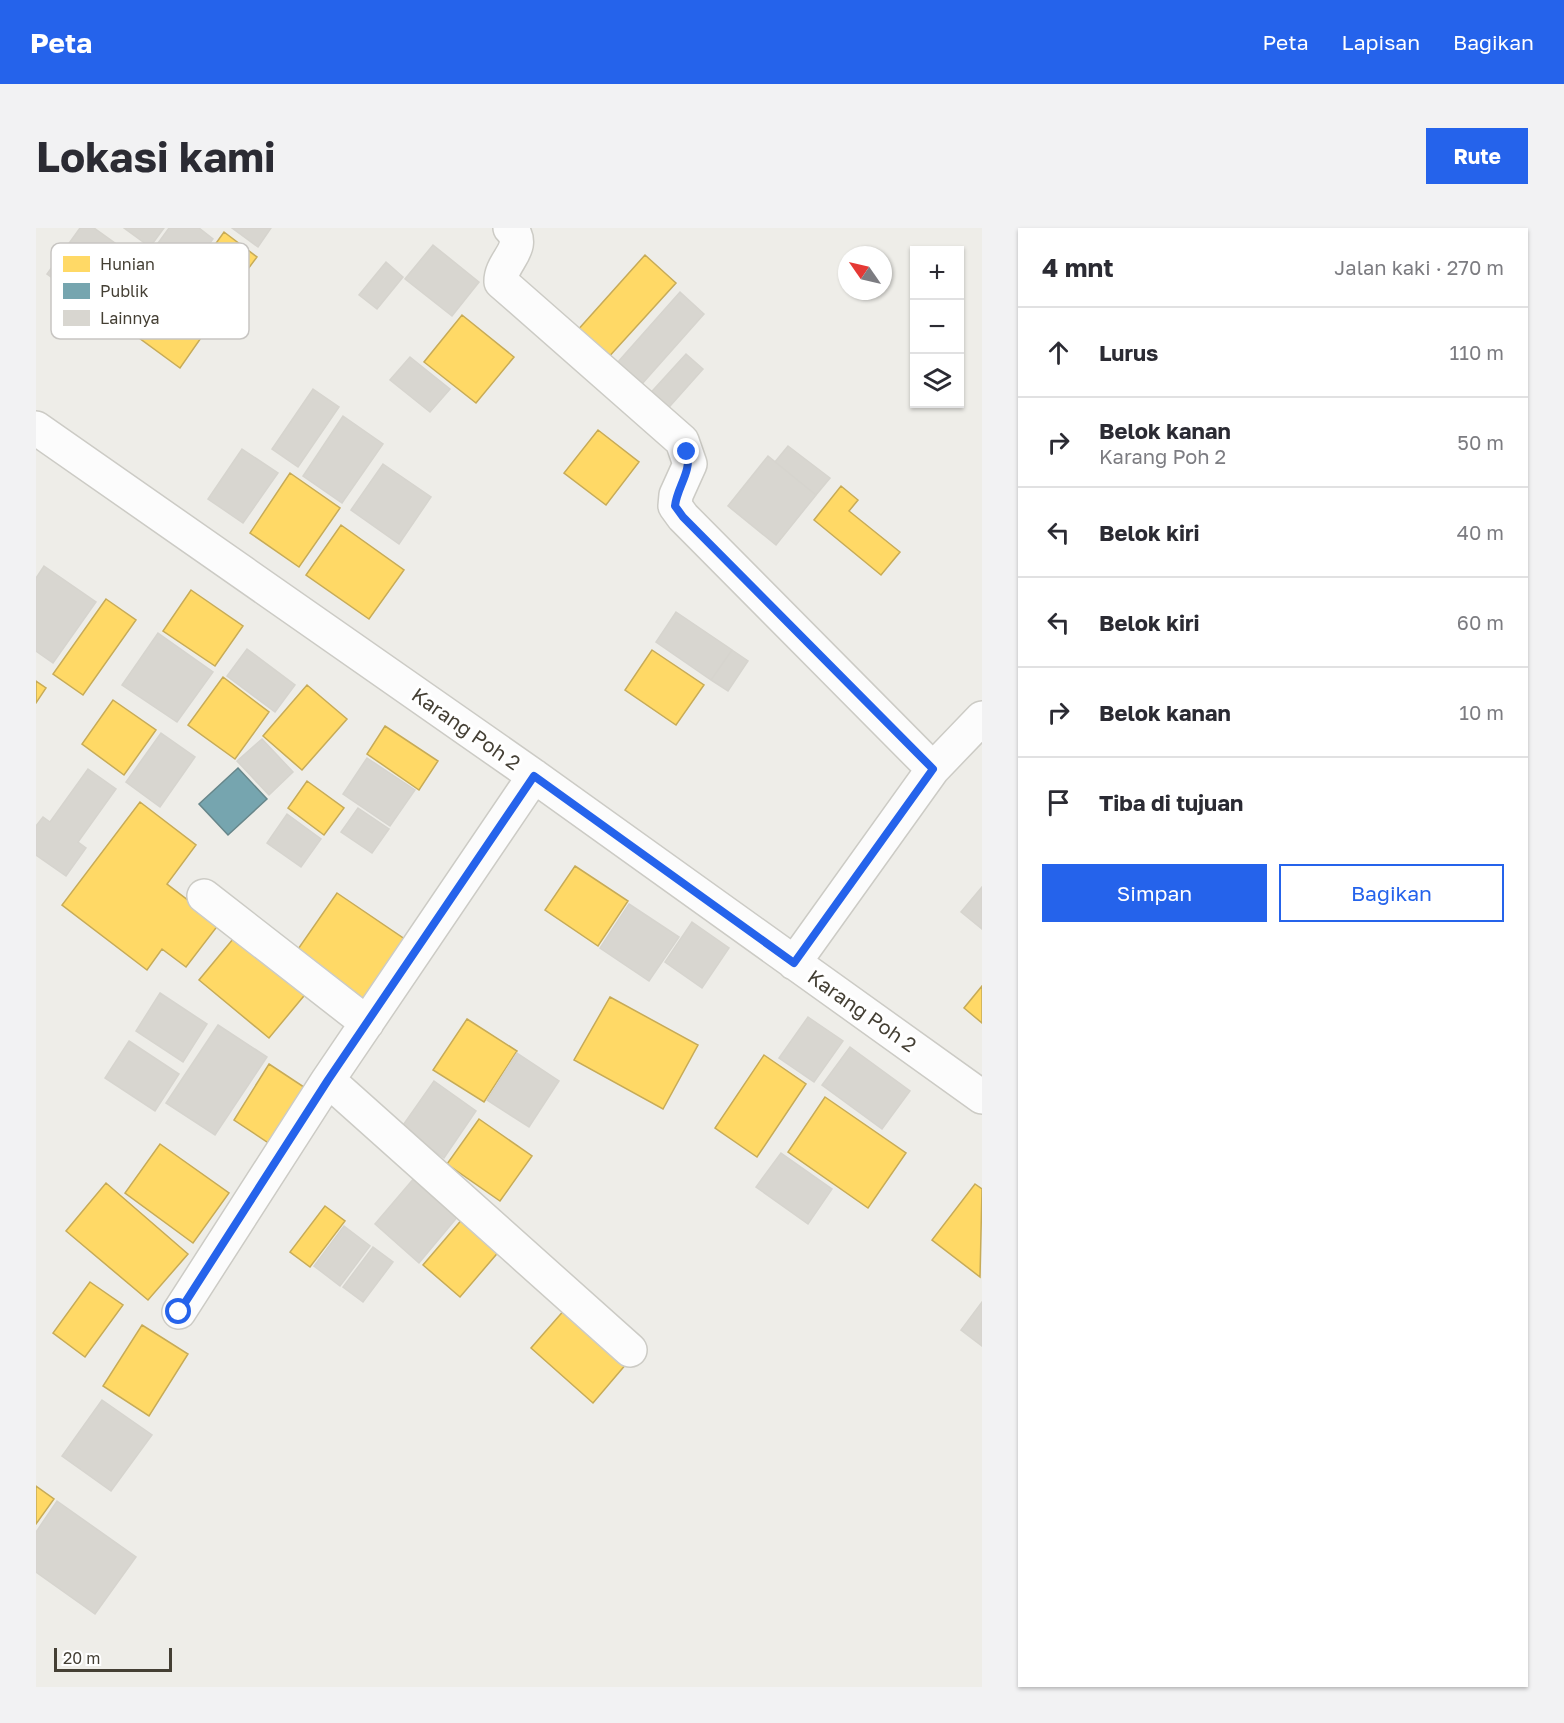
<!DOCTYPE html>
<html lang="id">
<meta charset="utf-8">
<style>
:root{--surface:#fff;--page:#f2f2f3;--text:#2b2b33;--muted:#7c7c81;--line:#e1e1e2;--accent:#2563eb}
body{margin:0;font-family:"Golos Text",sans-serif;background:var(--page);color:var(--text)}
.controls{position:absolute;right:18px;top:18px;display:grid;overflow:hidden;border-radius:0px;box-shadow:0 2px 4px #0004}
.controls button{width:54px;height:54px;display:grid;place-items:center;padding:0;border:0;border-bottom:2px solid var(--line);background:var(--surface);color:var(--text);font:30px sans-serif}
.compass{position:absolute;left:802px;top:18px;width:54px;height:54px;border-radius:50%;background:var(--surface);box-shadow:0 2px 4px #0004;rotate:304deg}
.scale{position:absolute;left:18px;bottom:15px;width:118px;box-sizing:border-box;padding-left:6px;border:3px solid #443f34;border-top:0;font-size:16px;line-height:21px;white-space:nowrap;color:#443f34;-webkit-text-stroke:4px #fff;paint-order:stroke}
.stop{position:absolute;width:18px;height:18px;margin:-14px;border:4px solid #2563eb;border-radius:50%;background:#fff}
.stop.end{background:#2563eb;border-color:#fff;box-shadow:0 2px 6px #0008}
.list{margin:0;padding:0;list-style:none}
h2{display:flex;justify-content:space-between;align-items:center;height:78px;margin:0;padding:0 24px;font-size:26px}
h2 small{font-size:20px;font-weight:400;color:var(--muted)}
.list li{display:grid;grid-template-columns:39px 1fr auto;gap:18px;align-items:center;box-sizing:border-box;height:90px;padding:0 24px;border-top:2px solid var(--line)}
.list b{display:block;font-size:22px;white-space:nowrap}
.list p{margin:0;font-size:20px;white-space:nowrap;color:var(--muted)}
.list em{font-size:20px;font-style:normal;color:var(--muted)}
.actions{display:flex;gap:12px;padding:18px 24px}
.actions a{flex:1;padding:14px 0;border:2px solid var(--accent);border-radius:0px;text-align:center;font-size:21px;color:var(--accent)}
.actions .main{background:var(--accent);color:#fff}
.icon{flex:none;width:33px;height:33px;fill:none;stroke:currentColor;stroke-width:2;stroke-linecap:round;stroke-linejoin:round}
.map{position:relative;flex:none;width:946px;height:1459px;overflow:hidden;border-radius:0px}
header{display:flex;align-items:center;gap:36px;box-sizing:border-box;height:84px;padding:0 30px;background:var(--accent);color:#fff}
header strong{font-size:28px}
nav{display:flex;gap:33px;margin-inline-start:auto;font-size:21px}
.intro{display:flex;align-items:center;justify-content:space-between;box-sizing:border-box;height:144px;padding:0 36px}
h1{margin:0;font-size:42px}
.button{padding:15px 27px;border-radius:0px;background:var(--accent);color:#fff;font-size:21px;font-weight:700}
main{display:flex;gap:36px;padding:0 36px}
aside{flex:1;background:var(--surface);border-radius:0px;box-shadow:0 2px 4px #0004}
.map>svg:first-child{display:block}
</style>
<header>
<strong>Peta</strong>
<nav><a>Peta</a><a>Lapisan</a><a>Bagikan</a></nav>
</header>
<div class="intro"><h1>Lokasi kami</h1><a class="button">Rute</a></div>
<main>
<div class="map">
<svg width="946" height="1459" viewBox="0 0 946 1459">
<rect width="100%" height="100%" fill="#eeede8"/>
<path fill="#ffd966" stroke="#c7ab57" stroke-width="1.5" d="M188,4l33,25 -38,51 -32,-24z
M609,27l31,28 -70,77 -30,-28z
M135,55l46,32 -37,53 -45,-33z
M426,87l52,42 -38,46 -52,-41z
M562,202l41,32 -33,43 -42,-32z
M254,245l50,35 -41,59 -49,-34z
M805,258l17,14 -9,11 51,41 -19,23 -67,-55z
M305,297l63,45 -35,49 -63,-44z
M155,362l52,36 -28,40 -52,-35z
M70,371l30,21 -53,75 -30,-21z
M616,422l52,35 -28,40 -51,-35z
M187,449l46,35 -34,47 -47,-34z
M0,453l10,7 -10,15z
M271,457l40,34 -45,51 -39,-34z
M77,472l43,30 -32,45 -42,-31z
M349,498l53,35 -19,29 -52,-36z
M271,553l37,27 -20,27 -36,-27z
M104,574l56,43 -29,39 52,40 -33,43 -24,-18 -15,21 -85,-65z
M539,638l53,35 -30,45 -53,-36z
M301,665l75,51 -41,60 -75,-52z
M202,705l70,58 -39,47 -70,-58z
M946,758v37l-18,-15z
M574,769l88,48 -35,64 -89,-49z
M431,791l50,32 -33,51 -51,-32z
M728,827l42,29 -49,73 -42,-29z
M233,836l44,29 -37,55 -42,-28z
M789,869l81,56 -38,55 -80,-56z
M443,891l53,37 -32,45 -53,-37z
M124,916l69,49 -36,50 -68,-50z
M70,955l82,71 -40,46 -82,-69z
M939,956l7,5 -2,88 -48,-37z
M289,978l20,15 -35,46 -20,-15z
M428,989l37,32 -41,48 -37,-32z
M54,1054l33,23 -38,52 -32,-24z
M530,1080l61,55 -34,40 -62,-55z
M106,1097l46,29 -39,62 -46,-30z
M0,1258l18,13 -18,25z"/>
<path fill="#76a5af" stroke="#67868a" stroke-width="1.5" d="M202,540l29,31 -39,36 -29,-31z"/>
<path fill="#d8d6d0" stroke="#d6d4ce" stroke-width="1.5" d="M44,0h14l39,28 -37,53 -49,-35z
M88,0h40l-14,19z
M133,0h30l14,11 -29,40 -34,-25z
M196,0h39l-13,19z
M397,17l46,37 -27,34 -47,-37z
M350,34l17,15 -26,32 -18,-14z
M644,64l24,22 -70,79 -24,-22z
M650,126l17,15 -40,45 -18,-15z
M374,129l40,32 -20,23 -40,-32z
M277,161l26,18 -41,60 -26,-18z
M307,188l40,28 -41,59 -39,-27z
M752,218l42,32 -14,17 -41,-33z
M206,221l36,24 -35,50 -35,-24z
M732,228l48,39 -40,50 -48,-39z
M347,236l48,33 -32,47 -48,-34z
M8,338l52,36 -43,61 -17,-12v-73z
M640,384l56,38 -21,30 -55,-38z
M122,405l55,39 -36,50 -55,-37z
M211,421l48,36 -20,27 -48,-36z
M696,422l16,11 -20,30 -17,-11z
M125,505l34,24 -35,50 -34,-25z
M226,511l31,33 -24,23 -32,-34z
M331,530l48,32 -25,36 -47,-32z
M52,541l28,20 -38,53 8,6 -20,28 -30,-21v-29l7,-9 7,5z
M322,580l31,21 -17,24 -31,-21z
M251,586l34,25 -20,28 -34,-24z
M946,659v42l-21,-17z
M593,676l50,33 -30,44 -49,-33z
M656,694l37,26 -27,40 -37,-26z
M124,765l47,31 -24,38 -47,-31z
M772,789l35,24 -29,41 -35,-24z
M182,797l49,32 -52,78 -49,-32z
M93,813l50,33 -24,37 -50,-33z
M814,819l60,44 -28,38 -60,-44z
M481,825l42,28 -30,46 -42,-27z
M398,853l42,30 -32,47 -43,-30z
M745,925l51,36 -24,35 -52,-37z
M379,949l44,38 -40,48 -44,-39z
M308,998l26,20 -30,40 -26,-20z
M337,1019l20,15 -30,40 -20,-15z
M946,1074v44l-21,-16z
M66,1172l50,35 -41,56 -49,-35z
M21,1273l79,56 -41,57 -59,-42v-40z"/>
<g fill="none" stroke-linecap="round" stroke-linejoin="round">
<defs>
<path id="minor" d="M474,0c19,20 -10,33 -9,54l181,159 8,23 -14,31 -1,11 8,11 250,252 -139,194
M0,200l498,348 448,321
M897,541l49,-51
M168,668l163,127
M292,852l302,270
M143,1084l149,-232 206,-304"/>
</defs>
<use href="#minor" stroke="#cccbc5" stroke-width="36"/>
<use href="#minor" stroke="#fcfcfc" stroke-width="33"/>
</g>
<g fill="none" stroke-linecap="round" stroke-linejoin="round">
<path stroke="#2563eb" stroke-width="8" d="M143,1084l149,-232 206,-304 260,187 139,-194 -250,-252 -8,-11c2,-19 17,-34 12,-54"/>
</g>
<g text-anchor="middle" stroke-width="6" stroke-linejoin="round" paint-order="stroke">
<g font-size="20" fill="#443f34" stroke="#fff">
<text transform="translate(430 501) rotate(35)" y="7">Karang Poh 2</text>
<text transform="translate(826 783) rotate(35)" y="7">Karang Poh 2</text>
</g>
</g>
<rect x="15" y="15" width="198" height="96" rx="9" fill="#fff" stroke="#c7c5c2" stroke-width="1.5"/>
<rect x="27" y="28" width="27" height="16" fill="#ffd966"/>
<rect x="27" y="55" width="27" height="16" fill="#76a5af"/>
<rect x="27" y="82" width="27" height="16" fill="#d8d6d0"/>
<g font-size="16" fill="#443f34">
<text x="64" y="42">Hunian</text>
<text x="64" y="69">Publik</text>
<text x="64" y="96">Lainnya</text>
</g>
</svg>
<div class="controls">
<button>+</button>
<button>−</button>
<button><svg class="icon" aria-label="layers" viewBox="0 0 24 24"><path d="M12 4l9 5-9 5-9-5zM3 14l9 5 9-5"/></svg></button>
</div>
<svg class="compass" viewBox="-18 -18 36 36"><path d="M0-13l5 13h-10z" fill="#e53935"/><path d="M0 13l5-13h-10z" fill="#7c7c81"/></svg>
<div class="scale">20 m</div>
<div class="stop" style="left:143px;top:1084px"></div>
<div class="stop end" style="left:651px;top:224px"></div>
</div>
<aside>
<h2>4 mnt<small>Jalan kaki · 270 m</small></h2>
<ul class="list">
<li><svg class="icon" aria-label="ahead" viewBox="0 0 24 24"><path d="M12 20V5M6 11l6-6 6 6"/></svg><div><b>Lurus</b></div><em>110 m</em></li>
<li><svg class="icon" aria-label="right" viewBox="0 0 24 24"><path d="M7 20v-9h11M14 6l5 5-5 5"/></svg><div><b>Belok kanan</b><p>Karang Poh 2</p></div><em>50 m</em></li>
<li><svg class="icon" aria-label="left" viewBox="0 0 24 24"><path d="M17 20v-9H6M10 6l-5 5 5 5"/></svg><div><b>Belok kiri</b></div><em>40 m</em></li>
<li><svg class="icon" aria-label="left" viewBox="0 0 24 24"><path d="M17 20v-9H6M10 6l-5 5 5 5"/></svg><div><b>Belok kiri</b></div><em>60 m</em></li>
<li><svg class="icon" aria-label="right" viewBox="0 0 24 24"><path d="M7 20v-9h11M14 6l5 5-5 5"/></svg><div><b>Belok kanan</b></div><em>10 m</em></li>
<li><svg class="icon" aria-label="arrive" viewBox="0 0 24 24"><path d="M6 21V4h12l-3 4 3 4H6"/></svg><div><b>Tiba di tujuan</b></div></li>
</ul>
<div class="actions"><a class="main">Simpan</a><a>Bagikan</a></div>
</aside>
</main>
